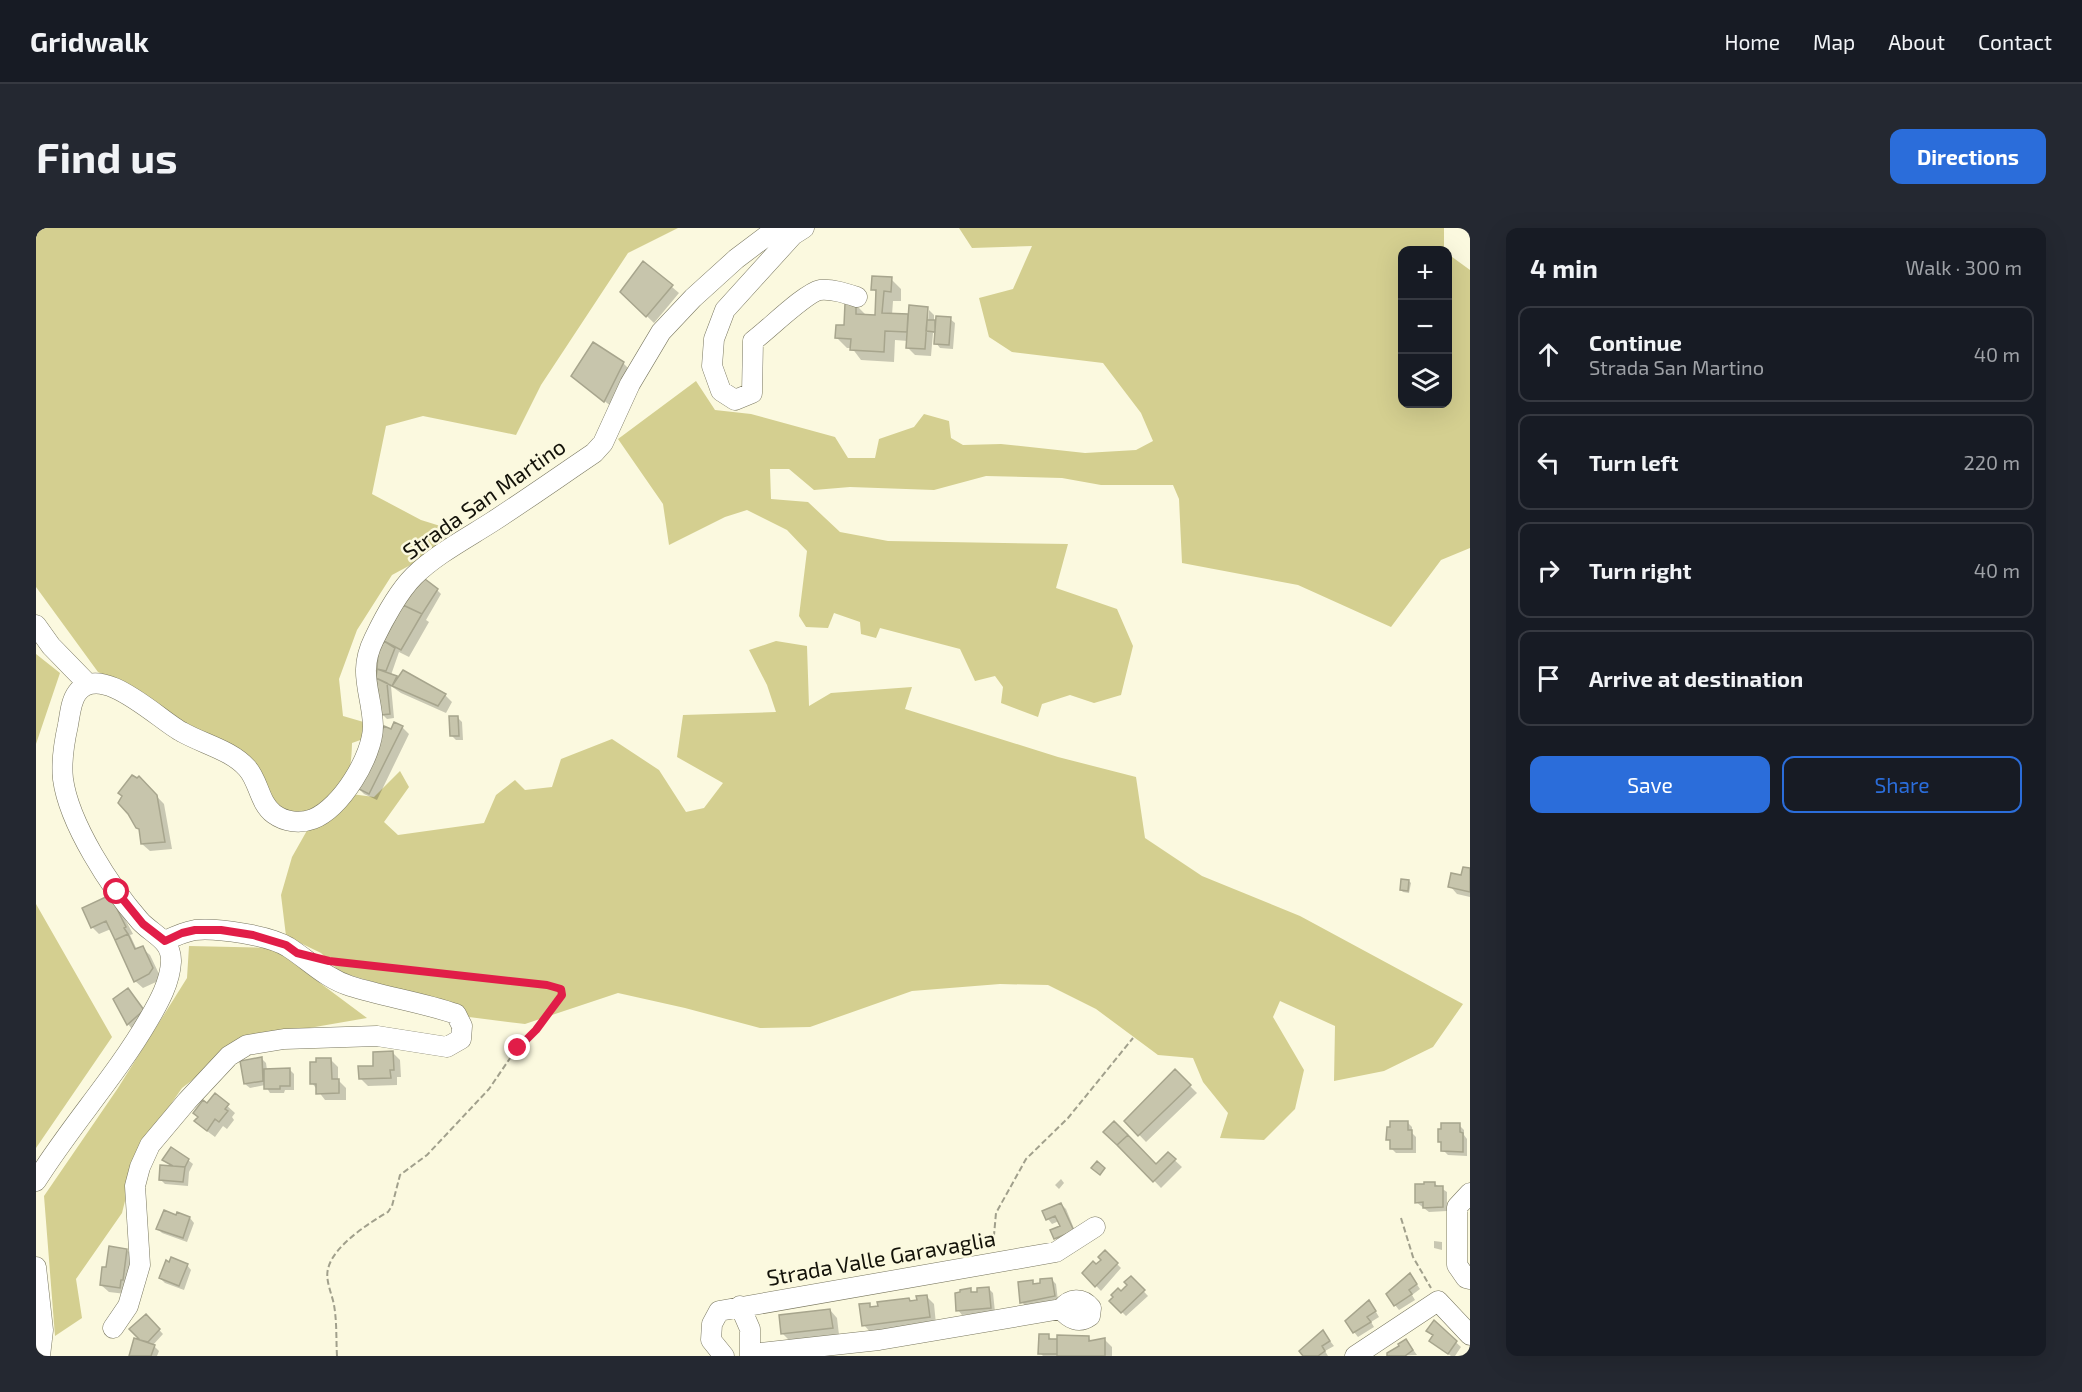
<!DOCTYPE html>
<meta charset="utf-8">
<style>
:root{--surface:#171b24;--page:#242831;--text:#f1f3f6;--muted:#9ea1a6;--line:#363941;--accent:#2b6dda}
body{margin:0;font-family:"Exo 2",sans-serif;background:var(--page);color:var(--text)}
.controls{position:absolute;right:18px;top:18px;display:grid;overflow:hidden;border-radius:12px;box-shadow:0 6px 24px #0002}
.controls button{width:54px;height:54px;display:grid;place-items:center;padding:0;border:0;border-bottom:2px solid var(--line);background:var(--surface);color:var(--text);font:30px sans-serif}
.stop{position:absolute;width:18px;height:18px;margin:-14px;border:4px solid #e11d48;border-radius:50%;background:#fff}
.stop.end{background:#e11d48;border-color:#fff;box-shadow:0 2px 6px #0008}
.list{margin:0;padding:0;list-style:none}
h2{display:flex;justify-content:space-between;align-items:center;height:78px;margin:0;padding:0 24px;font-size:26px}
h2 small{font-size:20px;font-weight:400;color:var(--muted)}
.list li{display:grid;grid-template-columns:39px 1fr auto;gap:18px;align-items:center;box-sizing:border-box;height:96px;margin:0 12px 12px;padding:0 12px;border:2px solid var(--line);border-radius:12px}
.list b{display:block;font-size:22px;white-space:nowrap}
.list p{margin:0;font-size:20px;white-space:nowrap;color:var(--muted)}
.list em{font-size:20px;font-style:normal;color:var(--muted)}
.actions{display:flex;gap:12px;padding:18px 24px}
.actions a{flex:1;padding:14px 0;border:2px solid var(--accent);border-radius:12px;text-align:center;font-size:21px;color:var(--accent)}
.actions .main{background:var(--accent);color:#fff}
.icon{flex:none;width:33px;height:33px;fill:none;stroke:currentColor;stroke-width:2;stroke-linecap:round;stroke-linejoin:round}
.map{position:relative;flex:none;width:1434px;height:1128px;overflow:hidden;border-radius:12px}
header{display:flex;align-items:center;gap:36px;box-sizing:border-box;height:84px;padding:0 30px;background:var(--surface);border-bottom:2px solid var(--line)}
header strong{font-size:28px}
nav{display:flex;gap:33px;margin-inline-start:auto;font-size:21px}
.intro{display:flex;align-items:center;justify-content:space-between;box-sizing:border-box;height:144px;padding:0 36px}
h1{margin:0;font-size:42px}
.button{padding:15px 27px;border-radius:12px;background:var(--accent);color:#fff;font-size:21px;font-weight:700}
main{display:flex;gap:36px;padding:0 36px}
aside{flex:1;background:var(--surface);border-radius:12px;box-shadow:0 6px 24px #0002}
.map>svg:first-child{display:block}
</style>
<header>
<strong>Gridwalk</strong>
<nav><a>Home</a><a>Map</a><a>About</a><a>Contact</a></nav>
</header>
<div class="intro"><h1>Find us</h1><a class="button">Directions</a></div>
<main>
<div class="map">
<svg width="1434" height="1128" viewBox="0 0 1434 1128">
<rect width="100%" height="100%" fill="#fbf9df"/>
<path fill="#d4cf90" d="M0,0h642l-50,25 -87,132 -25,50 -93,-19 -37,10 -14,68 49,26 29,9 -10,20 -48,26 -35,55 -18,49 4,37 24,7 -1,15 -14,5c-1,45 -11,52 -47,75l-28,-8 -24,-48 -79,-42 -30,-27 -46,-21 -62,-85z
M923,0h485v22h-42v154h46v-150l22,16v278l-29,12 -50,67 -93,-42 -116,-22 -3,-64 -6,-14h-72l-39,-7 -76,-2 -52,14 -84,-3 -36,3 -25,-21h-19l1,30 37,3 32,30 48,9 180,3 -12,44 61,21 16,37 -12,49 -27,8 -24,-8 -28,9 -4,13 -37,-14 2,-16 -8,-11 -20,5 -15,-32 -80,-21 -4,10 -15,-4 -1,-12 -26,-9 -6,15 -22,-1 -7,-11 8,-65 -20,-21 -40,-20 -22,7 -56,28 -6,-41 -45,-65 78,-58 19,29 36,4 84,23 13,21h27l4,-19 35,-12 10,-13 25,7 2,17 12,7 38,-1 84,9 51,-3 17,-9 -12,-28 -38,-50 -91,-11 -23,-15 -10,-39 34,-9 19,-43 -60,2z
M740,413l31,5 2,60 22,-13 81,-6 -7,22 153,48 78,20 9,61 57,38 98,40 163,88 -30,43 -49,24 -50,10 1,-55 -55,-25 -7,16 31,53 -9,39 -31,31 -44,-2 8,-25 -25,-31 -10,-24 -35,-3 -62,-46 -48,-24 -48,-1 -88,7 -102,36 -50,1 -75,-20 -67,-15 -93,31 -56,-7 -82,-31 -47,-14 -19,-19 -35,-17 -5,-41 11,-38 17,-30 42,-33 23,3 26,-26 9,16 -25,35 14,13 86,-12 12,-28 19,-15 10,10 27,-3 9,-28 51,-20 47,31 27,42 18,-4 19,-25 -46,-26 6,-42 93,-3 -9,-27 -18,-35z
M0,426l24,19 -24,71z
M0,676l76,133 -76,111z
M153,718l84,2 94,70 -121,21 -64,49 -45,65 -15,60 -46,66 6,39 -27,18 -11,-140 74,-108 69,-110z"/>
<path fill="#0003" d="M608,35l35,30 -25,30 -32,-31z
M855,51l10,10v12h-8l-1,14 16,1 16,17h3l2,-23 5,5v7l3,2 13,-5 5,4 -2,26 -13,-1 -4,-5v-10h-3l-2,23 -16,-1 -8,-8 1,-6 -13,-1 -1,22 -33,-2 -9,-12h-5l-10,-10 8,-11 11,-22 10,10 10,2 2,-23 -5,-5z
M587,135l8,8 -19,36 -39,-31z
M401,362l4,4 -15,26 3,2 -20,35 -10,-5 -8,23 54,20 7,7 -6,11 -45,-20 -10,-7 3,32 -7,1 -4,-4 -5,-38 1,-23 11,-9 -4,-4z
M421,489l5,5 1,18h-7l-5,-5z
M366,499l7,7 -32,66 -13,-6 -8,-8 35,-55z
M103,550l25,26 8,45 -22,2 -8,-7 -1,-13 -4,-4v-47z
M1434,642v27l-13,-3 -7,-8z
M1373,653l2,2 -2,10 -6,-1 -2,-2z
M81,676l16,30 -3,1 7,15 5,-2 8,7 10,21 -4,6 -13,6 -8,-7 -24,-52 -12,5 -7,-7z
M96,766l16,21 -16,14 -4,-5 -13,-25z
M357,825l7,7 1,17h-4v8l-29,1 -8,-8z
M226,831l4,4 1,7h23l4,4v16h-9l-1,3h-14l-5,-8 -15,3 -5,-4z
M295,832l7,7v13l8,8v12h-21l-13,-17z
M1139,843l22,22 -51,49 -20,-21z
M179,867l20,18 -3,4 2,3 -7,9 -4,-3 -8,11 -12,-9 4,-23z
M1372,895l4,4v6l4,4v16h-20l-5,-5 1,-5 -4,-4z
M1423,897l5,5v5l3,4v17l-19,-1 -5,-5v-5l-4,-4z
M1086,919l34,19 12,-12 14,13 -21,21z
M128,932h24l5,4 -4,8 -1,14 -23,-2 -5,-5 13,-11z
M1025,951l3,4 -5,6 -4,-4z
M1399,956l12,8v19l-18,1 -13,-10z
M1025,976l5,5 11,27 -17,7 -8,-12 10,-4 -3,-6 -7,3 -4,-5z
M154,990l4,5 -7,19 -25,-9 -4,-4z
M1398,1013l8,1v8l-8,-2z
M91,1022l7,7 -8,37 -17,-2 -8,-7 6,-16z
M1069,1024l16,16 -20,23 -17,-18 19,-13z
M151,1037l4,5 -7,20 -19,-7 -5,-5z
M1095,1050l17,18 -22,20 -15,-15 18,-16z
M1016,1052l4,4 2,17 -32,6 -4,-5 10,-20 3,3z
M1378,1052l6,9 -8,6 3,5 -16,10 -4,-5z
M952,1060l5,5 2,19 -33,3 -4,-5 12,-20 4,4z
M890,1068l8,8 2,20 -65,9 -7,-8 5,-20 4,3 36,-9 3,3 6,-1z
M1337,1079l6,10 -8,5 3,5 -16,10 -4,-5z
M794,1082l7,8 2,17 -49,6 -7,-7z
M110,1088l17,18 -10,11 6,6 -2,5h-27l15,-13 -13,-14z
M1398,1094l27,25 -6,9h-4l-20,-15 3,-5z
M1287,1104l11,14 -9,5 3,5h-24z
M1012,1108l4,4 36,-3 4,5 13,-2 7,7v9h-69l-3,-3z
M1370,1112l11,15 -27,1 11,-10z"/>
<path fill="#c7c5ac" stroke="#a7a58d" stroke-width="1.5" d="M607,33l30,24 -27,32 -26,-25z
M836,48l20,1 -1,15 -7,-1 -2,22 26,1 -1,18 -22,-1 -1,21 -34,-2 1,-11 -16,-1 1,-13h8l1,-22h11v11l19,1 1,-25h-5z
M873,77l19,2 -3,42 -19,-1z
M900,88l15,1 -2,28 -15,-1z
M891,92h8v12l-9,-1z
M557,114l31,20 -20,40 -33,-26z
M385,348l17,13 -16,25 -19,-9z
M367,377l19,9 -21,36 -17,-9z
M348,413l11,7 -9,23 -9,-2 1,-16z
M341,441l20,7 -5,10 -16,-8z
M367,442l43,24 -8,12 -46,-20z
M340,450l11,5 3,31 -9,1z
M413,488h9l1,20h-9z
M358,494l9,4 -34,68 -14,-7 29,-61 7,3z
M96,547l5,3 2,-2 18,19 8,47 -24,2 -2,-15 -3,-1 -8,-14 -10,-11 4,-7 -4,-3z
M1427,639l7,1v24l-22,-5 3,-14 10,2z
M1365,651l8,1 -1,11 -8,-1z
M74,667l16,32 -2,1 4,6 -13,6 -9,-19 -15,7 -9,-20z
M92,706l7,15 8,-3 10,22 -4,6 -15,8 -19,-42z
M92,760l16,22 -17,15 -14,-26z
M357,823l1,19h-4l1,8 -32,1 -1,-13h15v-14z
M226,829l1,24 -19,3 -4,-23z
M280,830h15l1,21h7v14l-23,1v-10h-6v-22h6z
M254,840v18h-10v3h-16v-20z
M1139,841l16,16 -53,51 -14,-15z
M179,865l14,11 -4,5 3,2 -9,11 -4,-3 -8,12 -13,-10 4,-4 -5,-4 10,-13 4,3z
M1078,893l14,14 -11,10 -14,-13z
M1354,893h18v9h4v19h-22v-9h-4l1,-13h3z
M1405,895h19v9l3,1v19l-22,-1v-9h-3v-13h3z
M1092,907l28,29 12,-12 8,7 -23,23 -36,-37z
M135,919l18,12 -4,8 -12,-1 -11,-6z
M1061,933l8,7 -5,7 -9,-7z
M124,937l25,2 -2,15 -24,-2z
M1388,954h11v4h8v21l-20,1v-6l-8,1v-19h9z
M1025,975l13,28 -20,8 -4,-9 10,-4 -5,-10 -9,4 -4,-9z
M128,982l12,5 1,-3 13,5 -7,21 -27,-9z
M73,1018l18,3 -4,31h-2l-1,8 -20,-3 2,-18h4z
M1069,1022l13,13 -23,24 -13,-14 11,-12 3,3 5,-4 -3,-3z
M135,1029l17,7 -9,22 -20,-8 7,-18 3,2z
M1374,1045l7,11 -8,6 3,4 -18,12 -8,-12z
M1095,1048l14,14 -24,23 -12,-12 4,-4 -2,-2 7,-7 3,3 6,-6 -3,-3z
M1016,1050l3,18 -35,7 -2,-21 15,-2v4l7,-1v-4z
M953,1059l2,21 -35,3 -1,-18 5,-1v-2l11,-2v4h6v-4z
M891,1067l3,22 -68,9 -3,-22 11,-1v4l8,-1 -1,-4 32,-4 1,3 7,-1 -1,-4z
M1333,1072l7,11 -9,6 4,5 -18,11 -8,-12z
M794,1081l3,19 -52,6 -2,-19z
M110,1086l14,15 -12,13 -8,-2 -11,-11z
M1398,1092l23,21 -9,13 -19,-13 4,-6 -7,-4z
M1287,1102l7,11 -8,5 3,5 -7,5h-15l-4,-5z
M1003,1106h10v5h8v15h-19z
M1021,1107l32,1v5l16,-3v18h-48z
M98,1110l21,7 -4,11h-22z
M1370,1111l7,11 -8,6h-18v-3l12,-7 -1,-2z"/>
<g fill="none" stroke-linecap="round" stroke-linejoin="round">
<defs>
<path id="minor" d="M768,0l-11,7 -68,75 -11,29 -2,27 9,25 14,9 17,-7 1,-52c15,-11 52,-48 67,-51 13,-1 25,3 37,7
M0,397l15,21 37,38
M0,953c35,-56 80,-105 113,-162 10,-17 21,-37 22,-57 1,-22 -18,-27 -31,-41 -29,-33 -71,-97 -77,-142 -2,-18 1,-36 5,-54 2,-11 3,-24 9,-32 23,-33 83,28 105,39 21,12 49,18 65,36 12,13 12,35 27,46 11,8 26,10 39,5 28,-11 60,-63 60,-93 -1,-33 -16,-53 1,-87 9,-19 25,-48 40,-63 21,-21 53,-38 78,-54 34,-22 68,-46 102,-69l9,-10 27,-59 31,-52 32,-34 43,-39 41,-31
M1434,965l-13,14v58l9,13 4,1
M0,1039l7,63 -3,26
M704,1078l10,23v27
M77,1100l15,-22 12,-41 -5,-79 5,-19 10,-22 37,-44 42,-45 18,-11 37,-6 93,-3 70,11 14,-8 1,-13 -6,-12c-35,-12 -71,-17 -106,-28 -25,-8 -40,-25 -62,-39 -20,-12 -70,-19 -93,-17 -11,2 -20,6 -30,11
M715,1126l128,-14 182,-31c9,-11 21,-12 30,-1l-1,8c-11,8 -21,3 -29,-7
M688,1128l-13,-16 1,-16 7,-13 337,-59 39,-25
M1319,1128l83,-55 32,34"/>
</defs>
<use href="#minor" stroke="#797760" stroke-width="21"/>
<path stroke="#a1a08c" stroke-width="2" stroke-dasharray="6 3" stroke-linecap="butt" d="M1365,990l12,39 18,31
M957,1018l3,-33 30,-54 42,-41 65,-80
M301,1128c-1,-17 0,-34 -3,-51 -2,-11 -9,-25 -6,-36 5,-23 41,-46 60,-57l4,-6 8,-31 27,-20 62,-66 28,-41 19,-18 26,-35 -1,-6 -14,-4 -209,-23"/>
<use href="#minor" stroke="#fff" stroke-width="20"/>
</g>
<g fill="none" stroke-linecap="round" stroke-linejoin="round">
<path stroke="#e11d48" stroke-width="8" d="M81,664l26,32 22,17 17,-8 13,-3h26l32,5 33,10 11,8 32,8 218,24 14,4 1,6 -26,35 -18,18"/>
</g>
<g text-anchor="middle" stroke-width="5" stroke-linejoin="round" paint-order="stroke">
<g font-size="22" fill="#131209" stroke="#fbf9df">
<text transform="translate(448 271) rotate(-35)" y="8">Strada San Martino</text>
<text transform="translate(845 1030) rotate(-10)" y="8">Strada Valle Garavaglia</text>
</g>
</g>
</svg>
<div class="controls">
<button>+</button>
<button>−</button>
<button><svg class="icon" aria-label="layers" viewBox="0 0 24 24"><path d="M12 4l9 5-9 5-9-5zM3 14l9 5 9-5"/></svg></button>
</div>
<div class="stop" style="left:81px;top:664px"></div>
<div class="stop end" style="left:482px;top:820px"></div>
</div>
<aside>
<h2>4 min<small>Walk · 300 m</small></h2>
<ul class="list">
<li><svg class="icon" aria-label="ahead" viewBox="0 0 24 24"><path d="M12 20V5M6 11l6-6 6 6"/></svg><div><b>Continue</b><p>Strada San Martino</p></div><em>40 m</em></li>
<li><svg class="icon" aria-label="left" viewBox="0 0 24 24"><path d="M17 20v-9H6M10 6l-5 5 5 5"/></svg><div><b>Turn left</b></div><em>220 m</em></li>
<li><svg class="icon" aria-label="right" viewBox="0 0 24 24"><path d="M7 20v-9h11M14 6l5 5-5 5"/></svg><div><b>Turn right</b></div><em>40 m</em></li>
<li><svg class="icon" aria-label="arrive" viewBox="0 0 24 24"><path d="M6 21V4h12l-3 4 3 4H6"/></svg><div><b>Arrive at destination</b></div></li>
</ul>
<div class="actions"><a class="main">Save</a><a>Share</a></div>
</aside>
</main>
